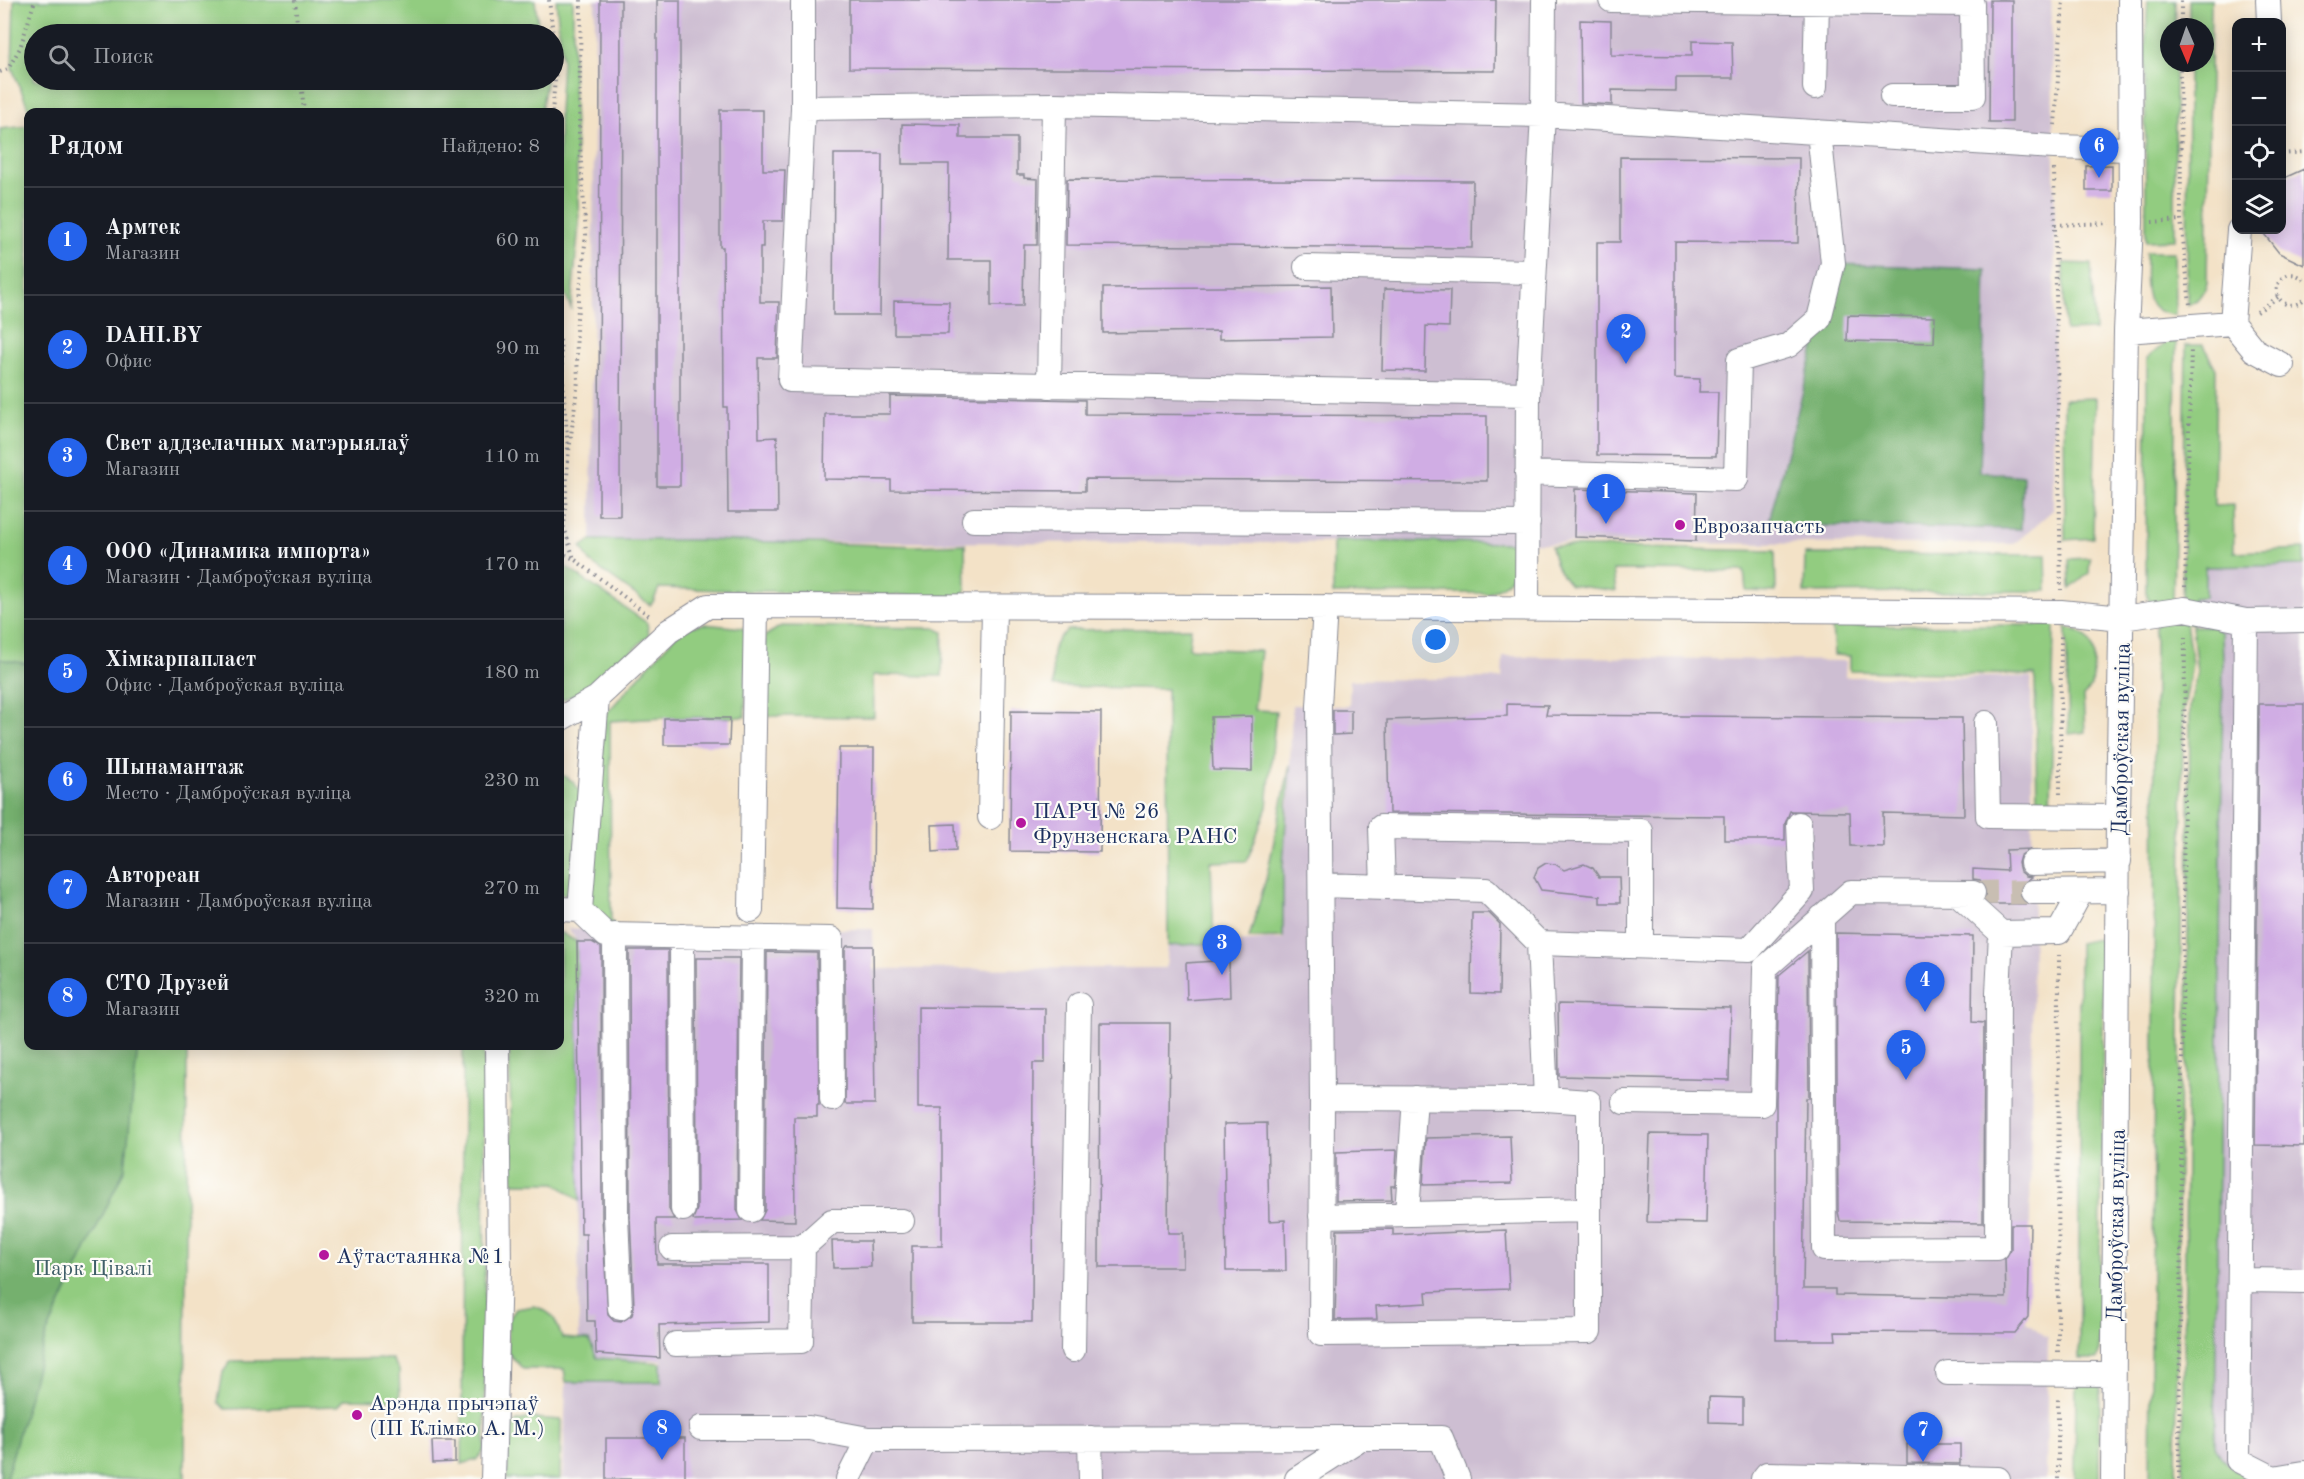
<!DOCTYPE html>
<html lang="ru">
<meta charset="utf-8">
<style>
:root{--surface:#171b24;--page:#20242c;--text:#f1f3f6;--muted:#9ea1a6;--line:#363941;--accent:#2563eb}
body{margin:0;font-family:"Old Standard TT",serif;background:var(--page);color:var(--text)}
.controls{position:absolute;right:18px;top:18px;display:grid;overflow:hidden;border-radius:12px;box-shadow:0 3px 15px #0003}
.controls button{width:54px;height:54px;display:grid;place-items:center;padding:0;border:0;border-bottom:2px solid var(--line);background:var(--surface);color:var(--text);font:30px sans-serif}
.compass{position:absolute;left:2160px;top:18px;width:54px;height:54px;border-radius:50%;background:var(--surface);box-shadow:0 3px 15px #0003;rotate:178deg}
.you{position:absolute;left:1436px;top:640px;width:21px;height:21px;margin:-15px;border:4px solid #fff;border-radius:50%;background:#1a73e8;box-shadow:0 0 0 9px #1a73e833}
.badge{display:grid;place-items:center;width:39px;height:39px;border-radius:50%;background:var(--accent);color:#fff;font-size:20px;font-weight:700}
.pin{position:absolute;translate:-50% -50px;filter:drop-shadow(0 2px 3px #0008)}
.pin::after{content:'';position:absolute;top:32px;width:21px;height:18px;background:inherit;clip-path:polygon(0 0,100% 0,50% 100%)}
.list{margin:0;padding:0;list-style:none}
h2{display:flex;justify-content:space-between;align-items:center;height:78px;margin:0;padding:0 24px;font-size:26px}
h2 small{font-size:20px;font-weight:400;color:var(--muted)}
.list li{display:grid;grid-template-columns:39px 1fr auto;gap:18px;align-items:center;box-sizing:border-box;height:108px;padding:0 24px;border-top:2px solid var(--line)}
.list b{display:block;font-size:22px;white-space:nowrap}
.list p{margin:0;font-size:20px;white-space:nowrap;color:var(--muted)}
.list em{font-size:20px;font-style:normal;color:var(--muted)}
.icon{flex:none;width:33px;height:33px;fill:none;stroke:currentColor;stroke-width:2;stroke-linecap:round;stroke-linejoin:round}
.map{position:relative;flex:none;width:2304px;height:1479px;overflow:hidden}
.search{position:absolute;background:var(--surface);box-shadow:0 3px 15px #0003;left:24px;top:24px;width:540px;height:66px;display:flex;align-items:center;gap:15px;box-sizing:border-box;padding:0 21px;border-radius:33px;color:var(--muted);font-size:22px}
.panel{position:absolute;background:var(--surface);box-shadow:0 3px 15px #0003;left:24px;top:108px;width:540px;height:942px;border-radius:12px}
.map>svg:first-child{display:block}
</style>
<div class="map">
<svg width="2304" height="1479" viewBox="0 0 2304 1479">
<rect width="100%" height="100%" fill="#fdfcf7"/>
<filter id="ink" filterUnits="userSpaceOnUse"><feTurbulence type="fractalNoise" baseFrequency=".0167" numOctaves="2"/><feDisplacementMap in="SourceGraphic" scale="12" xChannelSelector="R" yChannelSelector="G"/><feConvolveMatrix kernelMatrix="1 2 1 2 8 2 1 2 1" color-interpolation-filters="sRGB"/></filter>
<filter id="wash" filterUnits="userSpaceOnUse"><feTurbulence type="fractalNoise" baseFrequency=".008" numOctaves="4" result="noise"/><feDisplacementMap in="SourceGraphic" scale="24" xChannelSelector="R" yChannelSelector="G"/><feGaussianBlur stdDeviation="1.35" result="paint"/><feColorMatrix in="noise" values="0 0 0 0 0 0 0 0 0 0 0 0 0 0 0 0 0 1.4 0 .05"/><feComposite in="paint" operator="in"/></filter>
<g filter="url(#wash)">
<rect width="100%" height="100%" fill="#f3e2c7"/>
<path fill="#cdbed2" d="M595,0h1456l4,225 -2,285 -39,34 -1314,-2 -109,-2z
M2304,565v914h-118l4,-498 11,-357h-8v-27l12,-30z
M1503,656l343,5 -1,16h186l2,254 -3,292 -2,94 -3,4 23,17 -2,141h-1483l3,-97h95l1,-22h-83l-2,-418 -9,-14 52,2 253,-1 1,40 292,-1 2,-22 115,-7v-77l6,-65 3,-92 57,1 1,-26 152,-2z"/>
<path fill="#92cc80" stroke="#567e6f" stroke-width="1.5" d="M14,0h521l4,34h-505v46h512v2l-5,30h-511l-18,-44z
M556,0h17v79l6,145 -8,84 -11,-25 -1,-171 3,-52z
M2148,0h28l-1,27h-6v36h6v177l-29,1 -1,-190z
M2189,0h22l-4,283c-3,12 -8,17 -20,22l1,-242h17v-36h-16z
M28,126v920h159l-2,433h-185v-1350z
M2146,252h28l1,63c-37,-2 -29,-36 -29,-63z
M2063,263l28,1 4,66 -30,1z
M2176,340l-3,278c-15,-7 -24,-10 -27,-27l1,-233 20,-16z
M2186,345h17l13,24 -2,137 19,-1 1,47 70,-3v16l-99,2v30l-12,1v26l-7,-2 6,42 -9,49 -7,766h-26l4,-419 1,-428 1,-8 26,-12z
M2096,398l-3,140 -28,2 -1,-141z
M591,540h109l217,6 48,-2 1,44 -2,5 -6,4 -299,-9 -6,14 -3,3 -60,-43 -9,-15z
M1333,541l185,2c0,26 -4,41 -30,50l-155,1z
M1551,546l224,5 1,41 -30,-1 -2,-20 -131,-1 3,21 -46,-6c-11,-12 -16,-22 -19,-39z
M1805,554l241,1 1,36 -243,2z
M2090,558l-1,15 -19,16 -1,-30z
M560,563l87,60 2,12 -56,52 -33,14z
M704,624l39,4 4,6 -2,83 -81,1 -54,3 1,200 9,9 -13,-4 -19,-20 17,-191 77,-87z
M2054,625l-3,184 -14,-1 -2,-133 -185,-4v-15l-16,-1 -2,-29z
M781,626l154,2 8,4 -1,44 -69,-1 1,42 -110,-1 1,-80z
M2192,626h20l10,7 1,27 -8,786c12,26 25,28 51,33h-83l7,-774 7,-33z
M1191,628l-2,20 72,3 -7,59 22,1 -9,96 -20,54 -36,1 3,81 -46,3 -1,-257 -114,-3c0,-23 -6,-42 15,-56z
M2066,628c35,7 28,31 26,59l-9,9 2,36 -16,2z
M1290,765l-7,100v72l-34,1 17,-59z
M560,775c11,1 17,12 23,21l-10,98h-13z
M560,932l17,10 3,259 -25,-18h-42l-4,-137h51z
M2097,939l7,5 -5,409 -2,6h-18v-416z
M463,1046h21l1,404 -9,10 -14,4z
M534,1306c20,7 21,12 28,32l27,2 8,18 64,5v19h-95l-2,-13h-41l-15,-16v-33l8,-11z
M392,1359l7,11 1,30 -56,-1 -6,7 -113,3 -7,-7 5,-30 8,-11z
M2076,1380h19l5,8 -1,91h-24z
M532,1418l29,2 -1,59h-53l2,-49 8,-9z"/>
<path fill="#75b06e" stroke="#487066" stroke-width="1.5" d="M1836,264l150,5 -6,203 43,4 -2,53 -253,-4z
M0,659l28,5v382h110l-13,122 -79,167 -40,144h-6z"/>
<g id="blocks">
<path fill="#d0ade4" d="M600,0h21l-1,516h-21z
M657,0h23v486h-23z
M849,0h647l-1,71 -646,-3z
M1990,0h22v122h-23z
M1580,20l31,1v34l81,1v-15l40,1 1,36h-57v13l-64,-1v15l-31,-2z
M720,110h43v60h22l-2,51h-20v26h-3v55h19l-2,56h-19l1,80 18,-1 1,75h-50l-1,-105h-3l-1,-160h-3z
M902,124l58,1v13h57v37h7v3l14,1 -1,66h-13l-1,61h-32v-46h-43l1,-96h-47z
M834,154h48l-2,161h-47z
M1620,157l179,1 -1,85 -123,-1v136l25,1 -1,13h19l-2,64 -119,-1v-213h23z
M2112,165v26h-26v-25z
M2304,169v96l-25,-12 -18,-23h21v-51z
M1067,179l406,2 -1,67 -406,-3z
M1331,286l1,51 -113,2v-8l-116,2v-45z
M1384,289l66,1 -1,37 -23,-1 -1,45 -43,-1z
M894,301l55,1 -1,32h-54z
M1848,315l87,2 -1,26 -87,-2z
M890,396l195,4v14l402,2v65l-402,-2v12l-194,-1v-10l-67,-1 1,-65h65z
M1575,489l122,4 -1,48 -122,-4z
M1507,704l41,1 -2,10 416,3 2,97 -81,-2 1,34 -33,-1 -1,-34 -60,-1 -5,13v16h-61v-24l-335,-3 -2,-93 120,-4z
M2259,704h45v442l-49,-1z
M1333,710h18v24l-18,1z
M1011,711l90,1 -1,140 -90,-1z
M1252,716v55l-39,-1 -2,-53z
M664,718h66l-1,27h-65z
M839,748h35l-1,161 -36,-1z
M955,824l1,26 -23,2 -1,-27z
M2030,849l-10,7 -2,7 2,8 6,5 6,1 -11,8 -2,7 2,7 4,5h-35l-4,-4 1,-7 -2,-7 -5,-6 -7,-1v-10l34,2 -1,-21z
M1546,863l9,1 9,6 20,-6 9,4 6,9h20l1,26h-20v-7l-59,-6 -7,-13 4,-9z
M1472,913h17l11,11 -1,70 -28,-1z
M1836,933l137,3 -1,86 12,1 -1,200 -143,-2 -2,-9z
M577,942h15l9,5 1,270 6,98 6,6 7,1 11,-7 2,-8 -4,-91 -1,-266h39l1,259 5,10h-18l1,45h112v58l-110,3 1,33 -64,-4 -1,-33h-8l-1,-87h-5z
M847,946h26l2,158h-30v-155z
M1808,951l1,147h-3l-3,191h32v6l171,3 -1,-39 6,-10v-25h19l-2,93 -13,16 -180,-1 1,8h-60v-241l3,-124z
M767,952l50,1 2,152h-2v12h-23l1,104 -35,-1 5,-10z
M696,958h43l-2,252 5,10 -47,1 -2,-2 4,-10z
M1229,960l1,37 -43,3 -1,-37z
M1558,1004l173,4 -2,72 -170,-4z
M918,1007l127,1v55h-12l-1,259h-120v-76h30v-138h-24z
M1100,1023h70l-2,210h15v34h-84z
M1267,1123l2,98 16,-1 1,51h-60l-2,-147z
M1650,1134l58,1 -2,88 -59,-1z
M1510,1136l2,47 -89,2 3,-47z
M1397,1150l-2,36h-4l1,14 -56,1v-49z
M1393,1229v6l113,-5 3,59 -83,3 1,11 -51,3 1,13 -42,1 2,-90z
M832,1241h38l1,26 -38,1z
M1709,1397l34,1v25l-34,-1z
M606,1438h79v41h-79z
M432,1441h23v21l-22,1z
M1907,1444h53v20l-53,-1z"/>
</g>
</g>
<g filter="url(#ink)">
<use href="#blocks" fill-opacity="0" stroke="#878892" stroke-width="1.5"/>
<g fill="none" stroke-linecap="round" stroke-linejoin="round">
<path stroke="#c8beb2" stroke-width="24" stroke-dasharray="24 12" stroke-linecap="butt" d="M1973,893l60,-1"/>
<defs>
<path id="minor" d="M803,0v108l-13,272 738,14
M1611,0l361,4 1,92h-81
M2268,0l1,22
M1815,87l2,-85
M803,108l251,-3 489,10 1,-115
M2239,230l-7,93 22,27 28,15
M1306,267l228,5
M2126,331l106,-8
M1049,386l5,-281
M1527,473l209,6 3,-119 50,-15 30,-26 14,-56 -14,-131
M974,520l554,3
M1527,608l1,-214 15,-279 511,32 76,2
M2246,621l-8,839 35,18 31,-5
M560,719l37,-21 72,-67 39,-25 582,1 771,5 61,6 63,-9 61,12 58,-1
M1986,723l2,93 130,1
M990,817l4,-210
M2032,863l87,-2
M1321,885l165,5 53,53 7,156
M1383,887l-2,-60 260,4v115
M2033,892l85,-1
M1957,893l44,40 58,-1 22,-40
M560,909l20,1 17,-212
M580,910l26,25 225,4 1,160
M751,910l5,-303
M1822,917l2,332 173,-1 1,-255 3,-60
M615,935l1,281 4,92
M682,936l1,273
M1539,943l210,7 53,-59 -3,-67
M1322,1098l224,1 43,3v229l-268,3 1,-236 -3,-392 6,-99
M1624,1102l138,2 3,-136 86,-76 122,1
M751,1210l2,-273
M1407,1213l8,-115
M1321,1216l268,-6
M672,1248l131,-1
M2246,1280l58,1
M676,1344l125,-3 2,-94 29,-26h70
M1073,1350l6,-345
M1948,1373l165,1
M701,1428h108l59,11
M1090,1438l1,41
M493,1479l6,-210 -2,-223
M848,1479l20,-40 493,-1h80l17,41
M1297,1479l64,-41
M1763,1479l4,-5 231,5
M2113,1479l5,-662 8,-486 5,-108 -1,-223"/>
</defs>
<use href="#minor" stroke="#878892" stroke-width="26"/>
<path stroke="#878892" stroke-width="4" stroke-dasharray="1.5 4.5" stroke-linecap="butt" d="M295,0l3,34
M549,0l4,34
M581,0l-2,132 7,103 -10,93 2,53 -10,78 -4,68 10,32 77,58
M2181,27v-27
M2180,63l1,157 9,85
M0,72l8,-3 12,-21 15,-48
M301,80l3,32
M552,112l5,-54 -3,-22
M2055,125l8,-125
M2282,154l22,-2
M2054,169l7,421
M2152,222l29,-2
M2055,225l54,-2
M2304,280c-21,-19 -39,15 -18,24 7,2 13,0 18,-5
M2257,312l21,-15
M560,340l8,110
M560,552l14,7
M2185,587l6,-239
M2060,794l1,-160
M2058,1352l1,-397
M2058,1479v-83
M2179,1479l6,-846"/>
<use href="#minor" stroke="#fff" stroke-width="24"/>
</g>
</g>
<g fill="#b5179e" stroke="#fdfcf7" stroke-width="2">
<circle cx="1680" cy="525" r="6"/>
<circle cx="1021" cy="823" r="6"/>
<circle cx="324" cy="1255" r="6"/>
<circle cx="357" cy="1415" r="6"/>
</g>
<g text-anchor="middle" stroke-width="4.5" stroke-linejoin="round" paint-order="stroke">
<g font-size="22" fill="#1b2f5e" stroke="#fdfcf7" text-anchor="start">
<text x="1692" y="533">Еврозапчасть</text>
<text x="1033" y="818">ПАРЧ № 26<tspan x="1033" dy="25">Фрунзенскага РАНС</tspan></text>
<text x="336" y="1263">Аўтастаянка №1</text>
<text x="369" y="1410">Арэнда прычэпаў<tspan x="369" dy="25">(ІП Клімко А. М.)</tspan></text>
</g>
<g font-size="22" fill="#1b2f5e" stroke="#fdfcf7">
<text transform="translate(2120 739) rotate(-89)" y="8">Дамброўская вуліца</text>
<text transform="translate(2115 1225) rotate(-89)" y="8">Дамброўская вуліца</text>
</g>
<g font-size="22" fill="#3f5e68" stroke="#fdfcf7">
<text x="93" y="1275">Парк Цівалі</text>
</g>
</g>
</svg>
<div class="controls">
<button>+</button>
<button>−</button>
<button><svg class="icon" aria-label="locate" viewBox="0 0 24 24"><circle cx="12" cy="12" r="6"/><path d="M12 2v4M12 18v4M2 12h4M18 12h4"/></svg></button>
<button><svg class="icon" aria-label="layers" viewBox="0 0 24 24"><path d="M12 4l9 5-9 5-9-5zM3 14l9 5 9-5"/></svg></button>
</div>
<svg class="compass" viewBox="-18 -18 36 36"><path d="M0-13l5 13h-10z" fill="#e53935"/><path d="M0 13l5-13h-10z" fill="#9ea1a6"/></svg>
<div class="you"></div>
<div class="pin badge" style="left:1606px;top:524px">1</div>
<div class="pin badge" style="left:1626px;top:364px">2</div>
<div class="pin badge" style="left:1222px;top:975px">3</div>
<div class="pin badge" style="left:1925px;top:1012px">4</div>
<div class="pin badge" style="left:1906px;top:1080px">5</div>
<div class="pin badge" style="left:2099px;top:178px">6</div>
<div class="pin badge" style="left:1923px;top:1462px">7</div>
<div class="pin badge" style="left:662px;top:1460px">8</div>
<div class="search"><svg class="icon" aria-label="search" viewBox="0 0 24 24"><circle cx="10" cy="10" r="6"/><path d="M15 15l6 6"/></svg>Поиск</div>
<section class="panel">
<h2>Рядом<small>Найдено: 8</small></h2>
<ul class="list">
<li><span class="badge">1</span><div><b>Армтек</b><p>Магазин</p></div><em>60 m</em></li>
<li><span class="badge">2</span><div><b>DAHI.BY</b><p>Офис</p></div><em>90 m</em></li>
<li><span class="badge">3</span><div><b>Свет аддзелачных матэрыялаў</b><p>Магазин</p></div><em>110 m</em></li>
<li><span class="badge">4</span><div><b>ООО «Динамика импорта»</b><p>Магазин · Дамброўская вуліца</p></div><em>170 m</em></li>
<li><span class="badge">5</span><div><b>Хімкарпапласт</b><p>Офис · Дамброўская вуліца</p></div><em>180 m</em></li>
<li><span class="badge">6</span><div><b>Шынамантаж</b><p>Место · Дамброўская вуліца</p></div><em>230 m</em></li>
<li><span class="badge">7</span><div><b>Автореан</b><p>Магазин · Дамброўская вуліца</p></div><em>270 m</em></li>
<li><span class="badge">8</span><div><b>СТО Друзей</b><p>Магазин</p></div><em>320 m</em></li>
</ul>
</section>
</div>
